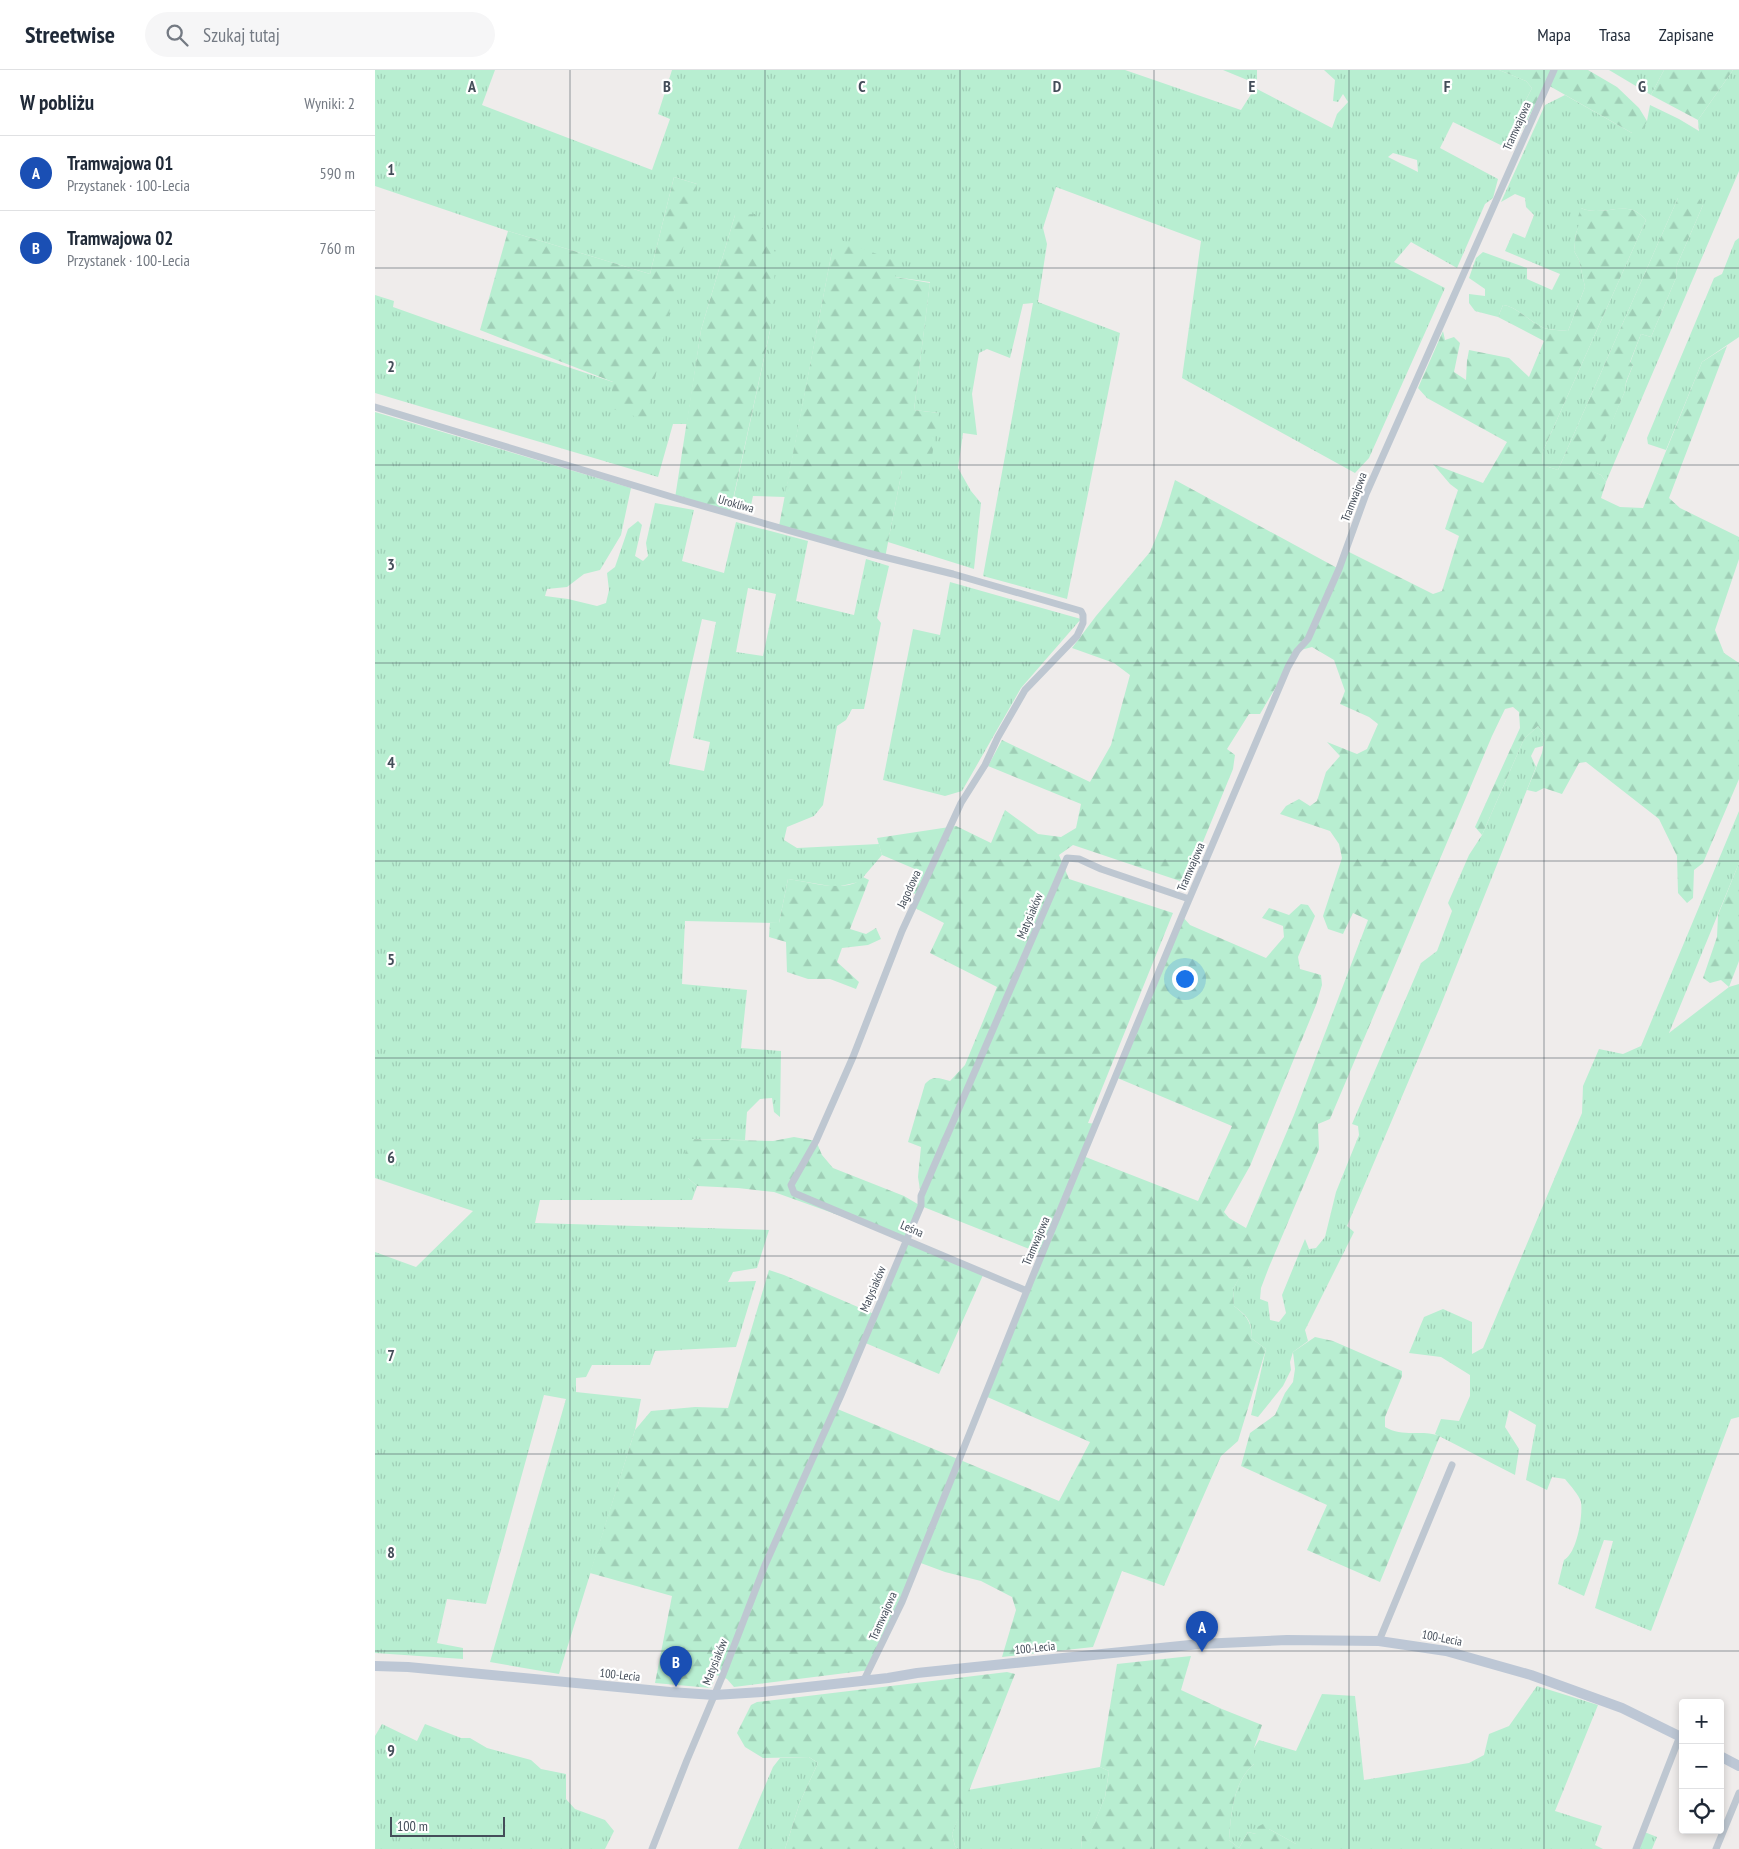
<!DOCTYPE html>
<html lang="pl">
<meta charset="utf-8">
<style>
:root{--surface:#fff;--page:#f6f6f7;--text:#1f2937;--muted:#747a83;--line:#e0e1e3;--accent:#175ddc}
body{margin:0;font-family:"PT Sans Narrow",sans-serif;background:var(--page);color:var(--text)}
.controls{position:absolute;right:15px;bottom:15px;display:grid;overflow:hidden;border-radius:5px;box-shadow:0 2px 8px #0003}
.controls button{width:45px;height:45px;display:grid;place-items:center;padding:0;border:0;border-bottom:1px solid var(--line);background:var(--surface);color:var(--text);font:25px sans-serif}
.scale{position:absolute;left:15px;bottom:12px;width:115px;box-sizing:border-box;padding-left:5px;border:2px solid #444d59;border-top:0;font-size:14px;line-height:18px;white-space:nowrap;color:#444d59;-webkit-text-stroke:4px #fff;paint-order:stroke}
.you{position:absolute;left:809px;top:908px;width:18px;height:18px;margin:-12px;border:4px solid #fff;border-radius:50%;background:#1a73e8;box-shadow:0 0 0 8px #1a73e833}
.badge{display:grid;place-items:center;width:32px;height:32px;border-radius:50%;background:var(--accent);color:#fff;font-size:16px;font-weight:700}
.pin{position:absolute;translate:-50% -41px;filter:drop-shadow(0 1px 2px #0008)}
.pin::after{content:'';position:absolute;top:26px;width:18px;height:15px;background:inherit;clip-path:polygon(0 0,100% 0,50% 100%)}
.list{margin:0;padding:0;list-style:none}
h2{display:flex;justify-content:space-between;align-items:center;height:65px;margin:0;padding:0 20px;font-size:21px}
h2 small{font-size:16px;font-weight:400;color:var(--muted)}
.list li{display:grid;grid-template-columns:32px 1fr auto;gap:15px;align-items:center;box-sizing:border-box;height:75px;padding:0 20px;border-top:1px solid var(--line)}
.list b{display:block;font-size:19px;white-space:nowrap}
.list p{margin:0;font-size:16px;white-space:nowrap;color:var(--muted)}
.list em{font-size:16px;font-style:normal;color:var(--muted)}
.icon{flex:none;width:28px;height:28px;fill:none;stroke:currentColor;stroke-width:2;stroke-linecap:round;stroke-linejoin:round}
.map{position:relative;flex:none;width:1364px;height:1779px;overflow:hidden}
header{display:flex;align-items:center;gap:30px;box-sizing:border-box;height:70px;padding:0 25px;background:var(--surface);border-bottom:1px solid var(--line)}
header strong{font-size:24px}
nav{display:flex;gap:28px;margin-inline-start:auto;font-size:18px}
.search{width:350px;height:45px;background:var(--page);display:flex;align-items:center;gap:12px;box-sizing:border-box;padding:0 18px;border-radius:28px;color:var(--muted);font-size:19px}
main{display:flex}
aside{flex:1;background:var(--surface)}
.map>svg:first-child{display:block}
</style>
<header>
<strong>Streetwise</strong>
<div class="search"><svg class="icon" aria-label="search" viewBox="0 0 24 24"><circle cx="10" cy="10" r="6"/><path d="M15 15l6 6"/></svg>Szukaj tutaj</div>
<nav><a>Mapa</a><a>Trasa</a><a>Zapisane</a></nav>
</header>
<main>
<aside>
<h2>W pobliżu<small>Wyniki: 2</small></h2>
<ul class="list">
<li><span class="badge" style="background:#1a4fb4">A</span><div><b>Tramwajowa 01</b><p>Przystanek · 100-Lecia</p></div><em>590 m</em></li>
<li><span class="badge" style="background:#1a4fb4">B</span><div><b>Tramwajowa 02</b><p>Przystanek · 100-Lecia</p></div><em>760 m</em></li>
</ul>
</aside>
<div class="map">
<svg width="1364" height="1779" viewBox="0 0 1364 1779">
<defs>
<pattern id="grass-tufts" width="24" height="20" patternUnits="userSpaceOnUse" patternTransform="scale(1.25)"><rect width="24" height="20" fill="#b8eed1"/><path d="M3 7l-1-3M5 7V3M7 7l1-3M15 17l-1-3M17 17v-4M19 17l1-3" fill="none" stroke="#9fceb6"/></pattern>
<pattern id="forest-firs" width="22" height="20" patternUnits="userSpaceOnUse" patternTransform="scale(1.25)"><rect width="22" height="20" fill="#b8eed1"/><path d="M5 1l3.5 6h-7zM16 11l3.5 6h-7z" fill="#9fceb6"/></pattern>
</defs>
<rect width="100%" height="100%" fill="#efeceb"/>
<path fill="url(#grass-tufts)" fill-rule="evenodd" d="M0,0h120l-13,35 170,65 18,-51 -12,-5 14,-44h453l116,40 14,-22 77,40 5,-14 11,-12 -5,-8 -5,8 -5,-1 2,-21 -11,-10h175l27,11 6,7 -26,51 9,5 -4,6 -58,-28 -13,26 58,31 -5,19 -8,6 -28,64 -46,-26 -17,20 51,26 -76,170 -14,15 -173,-95 19,-137 -145,-54 -13,41 4,16 -9,58 82,31 -53,266 -84,-23 50,-273 -10,1 -13,54 -23,-9 -8,4 -7,41 5,41 -14,-2 -5,35 13,23 10,12 -7,66 -86,-27 14,-72 37,-57 -25,-3 16,-128 -35,-5 -63,-26 -47,246 -32,-1 -2,9 -18,-4 38,-175 -36,-111 -34,115 -14,94h-14l-15,53 -283,-84v-98l19,6 -1,6 90,32 130,43 84,-198 -23,-7 -24,97 -142,-43 -133,-45zM1018,83l24,7 1,12 -30,-15z
M848,0h34v14z
M1234,0h55l-13,25z
M1358,0h6v101l-133,311 -5,-7 -10,-4 34,-80 1,-8 7,-18 -3,-2 11,-29 10,3 25,-59 1,-13 26,-60 -25,-7 -120,272 -16,-5 1,-14 103,-231c-4,-4 -8,-8 -13,-10 -17,-5 -35,6 -52,-2v13l-5,12 -2,18 5,9 6,27 -17,44c-7,-1 -17,-1 -24,-3 -15,-6 -26,-21 -41,-23l-5,12 -23,-6 -6,-8v-9l16,2v-7l-16,-11 7,-20 7,-6 44,16v11l25,11 8,-16 -55,-23 8,-18 12,5 9,-23 -8,-8 -1,-9 -10,-4 -14,8 44,-97 20,-10 67,38 15,-12 3,-16 29,14 20,12 -1,-11z
M1364,168v99l-37,25 -36,88 -18,-6 -1,-6 67,-160 8,-4 13,-33z
M0,342l256,76 -10,47 -21,35 -16,4 -17,13 -20,2 -2,7 23,3 29,7 9,-3 3,-13 -2,-17 8,-6 13,-38 10,-8 4,4 -7,31 8,5 5,-5 -2,-13 9,-40 39,7 -12,51 42,12 12,-51 72,19 -12,60 58,14 12,-56 23,7 -12,52 4,5 -17,86h-12l-6,11 -9,6 -14,79 -9,11 -27,11 -3,13 13,8 82,-4 3,11 -23,27 -23,5 -48,-8 -9,44 -94,-2 -3,63 65,6 -6,58 40,3 -1,66 -6,-5 -2,-14 -12,1 -13,13 -2,28 -56,-1 -1,39 9,8 -5,14h-152l-5,23 234,7 -12,38 -24,4 -5,10 28,-1 -20,66 -81,4 -5,14h-58l-6,12 -10,1v14l65,7 -6,31 -76,244 -69,-12 76,-263 -22,-4 -58,209 -39,-5 -10,44 26,5v11l-88,-6v-401l41,15 57,-56 -98,-33zM373,518l28,6 -13,62 -27,-4zM327,549l14,3 -23,116 17,4 -6,29 -35,-7z
M575,512l131,37 -60,69 -59,103 -17,5 -62,-16 30,-151 27,6z
M1163,656l7,11 -2,9 -8,2 -4,8 5,11 -96,240 -93,219 7,6 -49,98 3,11 -15,11 -3,10 1,8 -8,16 -25,31 -7,-2 15,-66 -15,-11c2,-17 -4,-22 -17,-32l-1,-17 10,-18 6,-4h20l-8,21 -1,11 8,3 2,18 9,2 7,-9 -4,-18 23,-56 4,10 7,-1 9,-11 11,-45 23,-57 -1,-9 -6,-2 69,-161 16,-12 15,-40 -4,-8 21,-48 13,-20 42,-96z
M1364,741v52l-70,170 60,-46 10,-3v433l-8,2 -80,212 -56,-23 18,-67 -9,-1 -20,56 -26,-12 6,-24c13,-7 19,-44 17,-58 -2,-7 -11,-17 -16,-23l-13,-2 -5,13 -21,-10 10,-55 -27,-15 -4,17 14,22 -4,26 -80,-41 6,-15 18,2 11,-25v-21l-29,-18 -32,-4 15,-36 19,-8 29,13v32l11,-6 99,-235 1,-27 16,-37 24,5 18,-8z
M1162,1616l61,19 -43,106 47,15 -7,19 8,4h-307v-5l-27,-15 -13,5 -8,-2 -9,16 -10,-8c2,-26 4,-58 25,-76v-16l5,-8 37,11 26,-57 33,2 9,84 105,-17 15,-8 5,-21 20,-8z
M7,1654l35,17 8,-17 36,14h9l17,10 44,12 10,9 25,5v25l9,10 30,11 9,11 -9,18h-230v-113z
M434,1687l9,6 -18,39 -15,47h-47l35,-82 7,-9z
M725,1697l9,4 -4,26 -15,37 -8,2 -1,13h-122l-4,-3 -3,-12 16,-44z
M1267,1761l15,6 -5,12h-18z"/>
<path fill="url(#forest-firs)" fill-rule="evenodd" d="M1124,0h89l29,17 22,21 8,13 -6,12h-9l-86,-49 -31,60 -9,-5 26,-51 -6,-7z
M1289,0h69l-35,50 -47,-25z
M299,107l23,7 -51,236 -36,-12 3,-26 -133,-52 28,-99 142,43z
M1313,121l10,6 5,8 -26,60 -1,13 -25,59 -10,-3 -11,28 3,3 -7,17 -1,9 -33,80 9,4 5,7 -5,16 19,9 23,1 59,-146 25,-16 -58,152 11,10 59,29v22l-24,71 9,23 15,10v116l-36,84 -9,7 -1,28 -6,5 -9,-10 -1,-37 -18,-37 -73,-57 -7,1 -17,31 -18,-6 -8,4 -9,-2 15,-37 3,-16 -7,-11 -14,13 -42,96 -7,-8 45,-99 -1,-16 -6,-5 -8,2 -13,27 -162,383 -12,5 1,25 -50,118h-20l-6,5 -10,17 1,17c12,9 19,17 17,32l15,11 -28,92 -17,15 -57,130 -42,-15 -29,76 -91,10 14,-47 -4,-13 -31,-16 -36,-9 -27,-10 -48,108 -136,17 -7,-8 -11,-4 -5,13 -56,-5 17,-87 -82,-23 45,-143 16,-19 44,-4 33,1 41,-138 15,5 90,39 31,-75 -131,-47 -36,-4 -41,-2 -9,-8 -4,-20 5,-19 84,2 21,-4 22,4 6,14 11,13 71,28 17,10v-10l-3,-19 3,-30 -13,-5 17,-58c8,-9 14,-6 25,-3l15,-16 32,-78 -67,-34 14,-30 -29,-15 6,-12 -16,-6 10,-21 -33,-14 -5,-17 79,-12 35,17 14,-33 33,24 23,3 15,-9 5,-24 -93,-38 14,-26 88,42 21,-37 19,-70 -16,-12 -42,-15 24,-32 54,-64 11,-26 14,-46 164,89 8,-18 86,43 9,-3 17,-55 -14,-7 13,-39 -8,-6 -17,-20 50,19 24,-41 -80,-44 -9,-10 25,-57 2,9 9,-3 6,6 -6,29 12,8 1,-19 2,-11 40,8 20,19 15,-36 -46,-24 5,-12c15,2 26,17 41,23 7,2 17,2 24,3l17,-44 -6,-27 -5,-9 2,-18 4,-11 -2,-5 3,-9c17,8 35,-3 52,2 5,2 9,6 13,10l-103,231 -1,14 16,5 120,-272zM937,577l22,13 11,31 -5,13 29,13 9,7 -11,25 -10,5 -30,-12 13,14 -14,16 -9,29 -7,5 -11,-7 -13,7 -6,8 50,17 9,13 3,14 -19,58 5,13 15,5 10,-21 15,7 -74,195 -48,113 -17,-10 -5,-6 26,-46 66,-161 6,-20 -1,-10 -21,-6 -2,-12 17,-41 -7,-11 -7,-1 -12,11 -20,-7 -7,10 21,8 1,11 -18,21 -76,-33 -8,-9 -67,161 117,49 -34,75 -115,-45 13,-32 -8,-1 85,-210 -104,-34 -10,-24 14,-10 113,38 47,-114 2,-14 -8,-6 22,-35h11l37,-63zM546,1136l121,48 -57,142 105,46 -31,59 -224,-93 28,-66 76,32 44,-99 -77,-35z
M380,144l21,40 -5,72 -41,187 -55,-15 26,-168 34,-115z
M468,171l52,20v16l35,6 -16,127 25,3 -10,62 -27,-5 -17,88 -106,-32 53,-275z
M1364,793v98l-10,26 -8,-7 -11,3 -7,-5 14,-41 1,-22z
M488,807l6,3 -19,49 16,5 10,-6 5,11 -13,6 -26,3 -5,14 22,20 -3,7 -26,-10h-22l-21,-7 -1,-30 -17,-5 1,-14h9l9,-44c20,2 60,16 75,-2z
M940,1267l18,4 69,30v5l-17,41v10c18,11 37,2 55,9l-60,146 -73,-32 20,-45 -86,-39 9,-33 25,-18 10,-22 8,-11 2,-13 -2,-17z
M816,1586l-10,34 41,19 40,16 -8,23v16c-21,18 -23,50 -25,76l10,8 9,-16 8,2 1,-7 8,-4 4,6 27,15v5h-215l1,-13 8,-3 15,-36 4,-26 -9,-4 17,-103z
M632,1602l8,2 -63,160 3,12 4,3h-174l15,-47 18,-39 -9,-6 -46,1 -18,-11 -8,-14 14,-28 6,-3z"/>
<g fill="none" stroke-linecap="round" stroke-linejoin="round">
<path stroke="#bec7d1" stroke-width="7" d="M0,337l307,93 186,53 85,21 128,37 2,4v8l-6,13 -52,54 -27,47 -13,28 -24,38 -59,128 -49,126 -37,84 -25,44 3,8 233,98
M1004,1571l73,-176
M489,1610l38,-78 130,-324 150,-362 106,-249 9,-16 11,-12 31,-70 27,-75 188,-424
M277,1779l35,-89 35,-83 43,-112 76,-170 80,-189v-10l146,-338 12,1 22,10 88,30
M1261,1779l44,-113
M1341,1779l23,-56"/>
<path stroke="#bdc7d5" stroke-width="10" d="M0,1596l33,1 262,25 44,3 48,-3 126,-14 29,-5 283,-29 87,-4 92,1 67,10 85,24 91,33 61,30
M1345,1686l19,10"/>
</g>
<path fill="none" stroke="#444d59" stroke-width="1" stroke-opacity="0.55" d="M195,0v1779M390,0v1779M585,0v1779M779,0v1779M974,0v1779M1169,0v1779M0,198h1364M0,395h1364M0,593h1364M0,791h1364M0,988h1364M0,1186h1364M0,1384h1364M0,1581h1364"/>
<g text-anchor="middle" stroke-width="4.5" stroke-linejoin="round" paint-order="stroke">
<g font-size="12" fill="#444d59" stroke="#fff">
<text transform="translate(1142 56) rotate(-66)" y="4">Tramwajowa</text>
<text transform="translate(979 427) rotate(-69)" y="4">Tramwajowa</text>
<text transform="translate(361 434) rotate(16)" y="4">Urokliwa</text>
<text transform="translate(816 797) rotate(-67)" y="4">Tramwajowa</text>
<text transform="translate(534 819) rotate(-65)" y="4">Jagodowa</text>
<text transform="translate(655 846) rotate(-67)" y="4">Matysiaków</text>
<text transform="translate(537 1159) rotate(23)" y="4">Leśna</text>
<text transform="translate(661 1171) rotate(-67)" y="4">Tramwajowa</text>
<text transform="translate(498 1219) rotate(-67)" y="4">Matysiaków</text>
<text transform="translate(508 1546) rotate(-66)" y="4">Tramwajowa</text>
<text transform="translate(1067 1568) rotate(11)" y="4">100-Lecia</text>
<text transform="translate(660 1578) rotate(-6)" y="4">100-Lecia</text>
<text transform="translate(340 1592) rotate(-68)" y="4">Matysiaków</text>
<text transform="translate(245 1605) rotate(6)" y="4">100-Lecia</text>
</g>
</g>
<g font-size="16" text-anchor="middle" font-weight="bold" fill="#444d59" stroke="#fff" stroke-width="4.5" stroke-linejoin="round" paint-order="stroke">
<text x="97" y="22">A</text>
<text x="292" y="22">B</text>
<text x="487" y="22">C</text>
<text x="682" y="22">D</text>
<text x="877" y="22">E</text>
<text x="1072" y="22">F</text>
<text x="1267" y="22">G</text>
<text x="16" y="105">1</text>
<text x="16" y="302">2</text>
<text x="16" y="500">3</text>
<text x="16" y="698">4</text>
<text x="16" y="895">5</text>
<text x="16" y="1093">6</text>
<text x="16" y="1291">7</text>
<text x="16" y="1488">8</text>
<text x="16" y="1686">9</text>
</g>
</svg>
<div class="controls">
<button>+</button>
<button>−</button>
<button><svg class="icon" aria-label="locate" viewBox="0 0 24 24"><circle cx="12" cy="12" r="6"/><path d="M12 2v4M12 18v4M2 12h4M18 12h4"/></svg></button>
</div>
<div class="scale">100 m</div>
<div class="you"></div>
<div class="pin badge" style="left:827px;top:1582px;background:#1a4fb4">A</div>
<div class="pin badge" style="left:301px;top:1617px;background:#1a4fb4">B</div>
</div>
</main>
